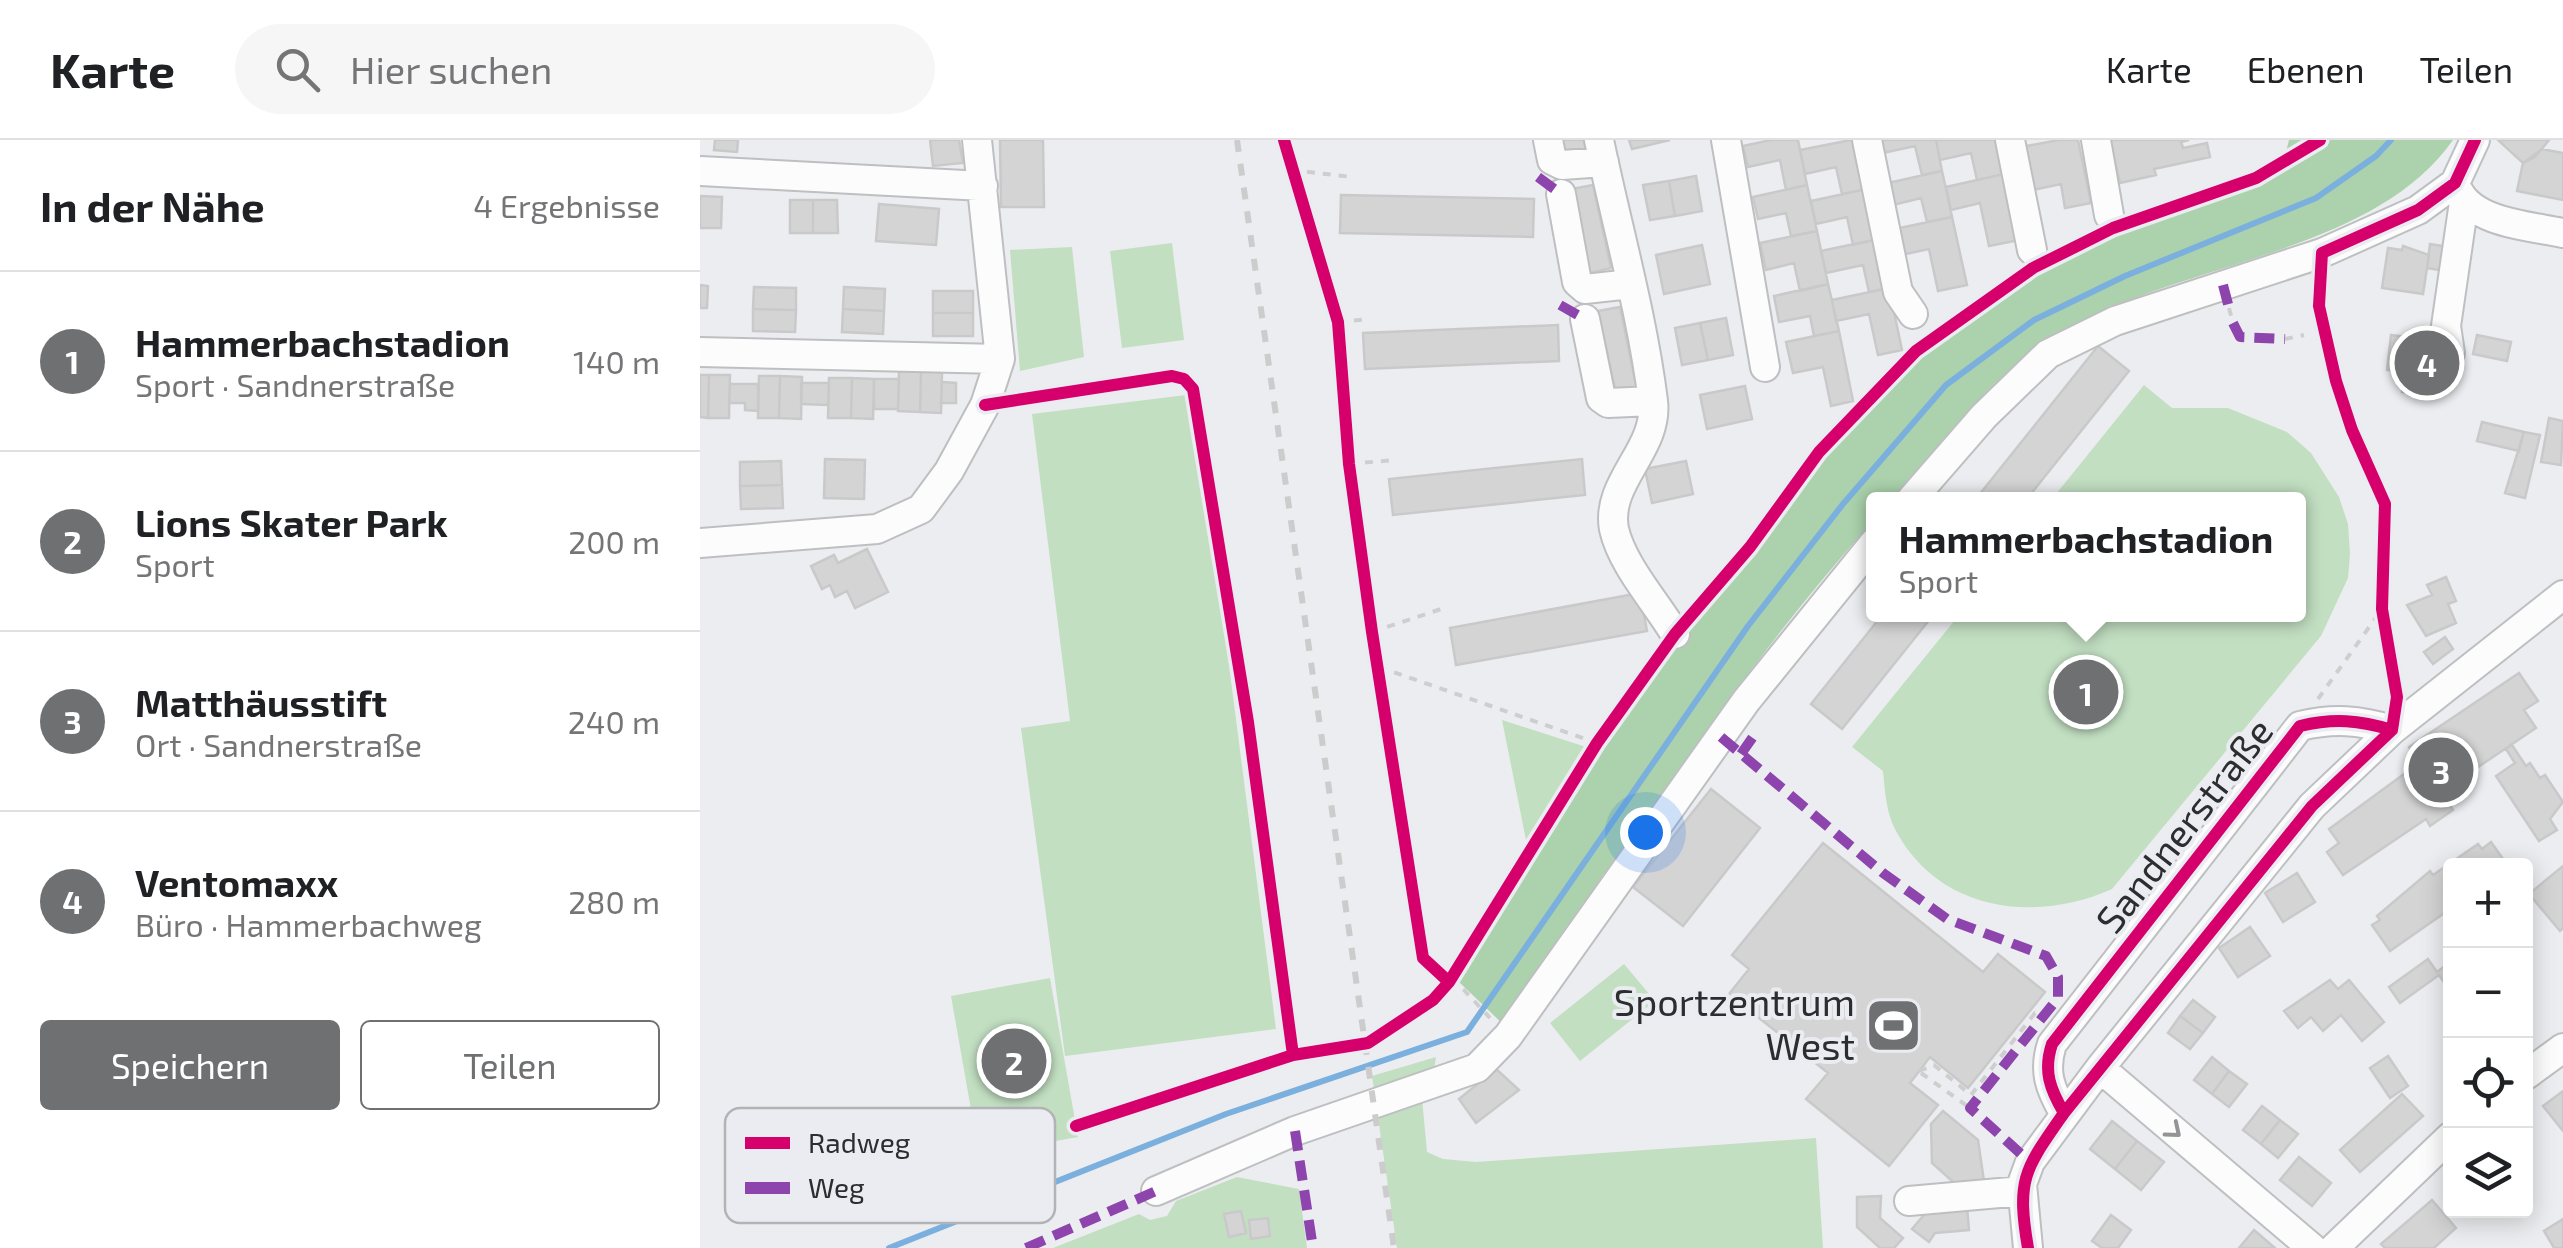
<!DOCTYPE html>
<html lang="de">
<meta charset="utf-8">
<style>
:root{--surface:#fff;--page:#f6f6f6;--text:#202124;--muted:#757577;--line:#e0e0e0;--accent:#6f7072}
body{margin:0;font-family:"Exo 2",sans-serif;background:var(--page);color:var(--text)}
.controls{position:absolute;right:30px;bottom:30px;display:grid;overflow:hidden;border-radius:10px;box-shadow:0 5px 25px #0003}
.controls button{width:90px;height:90px;display:grid;place-items:center;padding:0;border:0;border-bottom:2px solid var(--line);background:var(--surface);color:var(--text);font:50px sans-serif}
.you{position:absolute;left:945px;top:692px;width:35px;height:35px;margin:-25px;border:8px solid #fff;border-radius:50%;background:#1a73e8;box-shadow:0 0 0 15px #1a73e833}
.badge{display:grid;place-items:center;width:65px;height:65px;border-radius:50%;background:var(--accent);color:#fff;font-size:32px;font-weight:700}
.pin{position:absolute;translate:-50% -50%;border:5px solid #fff;box-shadow:0 2px 10px #0006}
.popup{position:absolute;left:1166px;top:352px;width:440px;height:130px;box-sizing:border-box;display:grid;place-content:center;border-radius:10px;background:var(--surface);filter:drop-shadow(0 2px 8px #0005);font-size:32px;white-space:nowrap;color:var(--muted)}
.popup b{font-size:38px;color:var(--text)}
.popup::after{content:'';position:absolute;left:50%;top:100%;margin-left:-20px;border:20px solid transparent;border-top-color:var(--surface)}
.list{margin:0;padding:0;list-style:none}
h2{display:flex;justify-content:space-between;align-items:center;height:130px;margin:0;padding:0 40px;font-size:42px}
h2 small{font-size:32px;font-weight:400;color:var(--muted)}
.list li{display:grid;grid-template-columns:65px 1fr auto;gap:30px;align-items:center;box-sizing:border-box;height:180px;padding:0 40px;border-top:2px solid var(--line)}
.list b{display:block;font-size:38px;white-space:nowrap}
.list p{margin:0;font-size:32px;white-space:nowrap;color:var(--muted)}
.list em{font-size:32px;font-style:normal;color:var(--muted)}
.actions{display:flex;gap:20px;padding:30px 40px}
.actions a{flex:1;padding:22px 0;border:2px solid var(--accent);border-radius:10px;text-align:center;font-size:35px;color:var(--accent)}
.actions .main{background:var(--accent);color:#fff}
.icon{flex:none;width:55px;height:55px;fill:none;stroke:currentColor;stroke-width:2;stroke-linecap:round;stroke-linejoin:round}
.map{position:relative;flex:none;width:1863px;height:1108px;overflow:hidden}
header{display:flex;align-items:center;gap:60px;box-sizing:border-box;height:140px;padding:0 50px;background:var(--surface);border-bottom:2px solid var(--line)}
header strong{font-size:48px}
nav{display:flex;gap:55px;margin-inline-start:auto;font-size:35px}
.search{width:700px;height:90px;background:var(--page);display:flex;align-items:center;gap:25px;box-sizing:border-box;padding:0 35px;border-radius:55px;color:var(--muted);font-size:38px}
main{display:flex}
aside{flex:1;background:var(--surface)}
.map>svg:first-child{display:block}
</style>
<header>
<strong>Karte</strong>
<div class="search"><svg class="icon" aria-label="search" viewBox="0 0 24 24"><circle cx="10" cy="10" r="6"/><path d="M15 15l6 6"/></svg>Hier suchen</div>
<nav><a>Karte</a><a>Ebenen</a><a>Teilen</a></nav>
</header>
<main>
<aside>
<h2>In der Nähe<small>4 Ergebnisse</small></h2>
<ul class="list">
<li><span class="badge">1</span><div><b>Hammerbachstadion</b><p>Sport · Sandnerstraße</p></div><em>140 m</em></li>
<li><span class="badge">2</span><div><b>Lions Skater Park</b><p>Sport</p></div><em>200 m</em></li>
<li><span class="badge">3</span><div><b>Matthäusstift</b><p>Ort · Sandnerstraße</p></div><em>240 m</em></li>
<li><span class="badge">4</span><div><b>Ventomaxx</b><p>Büro · Hammerbachweg</p></div><em>280 m</em></li>
</ul>
<div class="actions"><a class="main">Speichern</a><a>Teilen</a></div>
</aside>
<div class="map">
<svg width="1863" height="1108" viewBox="0 0 1863 1108">
<rect width="100%" height="100%" fill="#ecedf0"/>
<path fill="#c2dfc2" d="M472,103l12,97 -62,8 -12,-97z
M372,107l12,110 -64,14 -10,-121z
M1444,245l28,23h56l59,24 24,21 28,44 9,27 2,30 -2,24 -27,58 -209,253c-78,35 -173,22 -216,-58 -10,-18 -11,-40 -13,-60l-31,-24 107,-132 339,-1v-114l-246,-1z
M494,254l82,635 -211,27 -44,-328 49,-7 -38,-307z
M802,580l84,27 -60,93z
M924,824l31,37 -75,60 -30,-38z
M350,838l28,159 -99,18 -28,-159z
M736,917l-2,13 -14,7 7,75 16,7 33,3 340,-24 7,110h-426l-25,-172z
M537,1037l62,12 8,59h-254l86,-34 11,6 17,-4 9,-15z"/>
<path fill="#abd2ac" d="M1589,0h164c-85,121 -294,122 -412,205 -57,40 -103,103 -149,154l-18,1 -1,21c-139,155 -253,333 -366,507l-50,-48 150,-243 226,-295 54,-57 58,-50 128,-82 179,-69 30,-16z"/>
<g fill="none" stroke-linecap="round" stroke-linejoin="round">
<path stroke="#7bb0de" stroke-width="6" d="M189,1108l337,-134 241,-82 281,-406 95,-122 103,-119 88,-65 91,-44 191,-78 60,-42 15,-16"/>
</g>
<path fill="#d5d4d5" stroke="#cac9ca" stroke-width="2.5" d="M15,0h23l-1,12 -23,-2z
M230,0h29l4,23 -30,3z
M300,0h43l1,67h-43z
M862,0h22l2,10 -21,4z
M929,0h41l-38,9z
M1071,0h27l9,45 -21,5 -6,-30 -32,7 -5,-21z
M1151,0h6l10,49 -25,5 -6,-27 -31,7 -5,-24z
M1180,0h56l6,31 -20,4 -7,-29 -32,7z
M1236,0h61l7,34 -27,6 -6,-27 -31,7z
M1359,0h19l13,63 -26,5 -4,-24 -32,7 -8,-44z
M1410,0h79l-8,2 2,6 24,-5 3,14 -56,12 2,6 -36,8z
M1798,0h51l-14,17 -12,6z
M1842,9l21,4v47l-46,-9 6,-28z
M1242,31l10,46 -25,5 -6,-24 -28,7 -5,-22z
M1304,34l15,66 -30,6 -9,-43 -29,7 -5,-23z
M996,36l6,35 -27,5 -6,-35z
M969,41l6,35 -25,4 -7,-35z
M893,45l18,83 -21,5 -18,-84z
M1107,45l10,46 -26,5 -5,-23 -28,6 -5,-22z
M1167,49l11,50 -25,6 -6,-28 -31,7 -5,-23z
M641,55l193,4 -1,38 -193,-4z
M0,56l22,1 -1,31h-21z
M90,60h23v33h-23z
M113,60h24l1,33h-25z
M179,64l60,5 -3,36 -60,-4z
M1252,77l15,68 -29,6 -9,-42 -28,6 -6,-26z
M1117,91l11,53 -28,7 -6,-28 -28,7 -6,-27z
M1178,99l11,49 -20,4 -6,-27 -37,8 -5,-22z
M1730,104l19,3 -4,24 -18,-3z
M1002,105l8,39 -46,10 -8,-39z
M1703,106l26,9 -6,39 -41,-6 6,-40 14,2z
M1128,144l11,47 -25,5 -4,-20 -31,6 -5,-26z
M0,145l8,1 -1,22h-7z
M54,147l42,1v22l-43,-1z
M144,147l41,2 -1,22 -41,-2z
M1189,148l13,62 -24,5 -9,-41 -33,7 -4,-21z
M233,151h40v22h-40z
M920,167l17,83 -21,4 -18,-83z
M53,169l43,1 -1,22 -42,-1z
M143,169l41,2 -1,23 -41,-2z
M233,173h40v23h-40z
M1026,178l7,37 -25,5 -8,-37z
M1000,183l8,37 -26,5 -7,-37z
M858,185l1,36 -194,8 -2,-36z
M1139,191l14,70 -22,5 -8,-39 -30,6 -7,-31z
M1691,195l25,3 -2,17 27,3 -4,25 -16,-2 -2,13 -17,-2 3,-20 -18,-2z
M1777,195l34,7 -4,19 -34,-7z
M1716,198l27,3 -2,17 -27,-3z
M1398,206l31,25 -103,129h-51z
M199,231h22l-1,41 -22,-1z
M221,231l21,1 -1,41 -21,-1z
M0,235h9l-1,43 -8,-1z
M9,235h21l-1,43h-21z
M59,236h21l-1,42h-21z
M80,236l22,1 -1,42 -22,-1z
M129,238h23l-1,40h-23z
M152,238l22,1 -1,40 -22,-1z
M174,239h25l-1,30h-24z
M242,242l14,1v20h-15z
M101,243h28l-1,22 -27,-1z
M30,244h28v27l-13,-1v-7h-16z
M1045,246l7,33 -45,10 -7,-34z
M1849,278l14,3 -2,44 -20,-3z
M1782,282l42,10 -5,19 -42,-10z
M1824,292l16,3 -15,63 -20,-5z
M125,319l40,1 -1,39 -40,-1z
M882,319l3,36 -192,20 -4,-36z
M81,321l1,24 -42,1v-24z
M986,321l7,33 -41,9 -7,-34z
M82,345l1,23 -42,1 -1,-23z
M167,409l21,43 -33,16 -8,-17 -12,6 -5,-12 -8,4 -11,-23 23,-11 4,8z
M1746,437l10,24 -8,3 8,19 -30,13 -19,-31 25,-10 -5,-10z
M940,453l7,38 -191,34 -6,-37z
M1183,474h51l-92,115 -31,-25z
M1745,497l8,12 -20,15 -9,-12z
M1819,533l19,28 -14,9 12,18 -95,64 12,18 -23,16 -4,-7 -83,56 -16,-23 12,-9 -10,-14 90,-66 -10,-16z
M1812,605l14,21 4,-3 10,15 5,-3 18,27 -13,17 7,11 -18,11 -43,-65 19,-13 -9,-14z
M1011,649l49,39 -77,98 -50,-39z
M1791,702l17,24h-58v43l-60,42 -18,-26 8,-5 -3,-4 53,-45 3,4 45,-31 4,5z
M1123,703l160,129 15,-18 47,38 -77,96 -38,-31 -20,26 28,22 -49,61 -83,-67 22,-26 -99,-79 20,-25 -17,-14z
M1863,726v62l-3,3 -31,-37z
M1597,733l18,29 -32,20 -18,-29z
M1550,787l20,29 -32,21 -19,-29z
M1728,819l9,13 13,-10v29l-11,-16 -39,28 -11,-16z
M1630,840l8,9 11,-9 35,42 -22,19 -21,-26 -18,16 -12,-14 -13,11 -14,-17z
M1493,860l22,17 -12,16 -23,-17z
M1480,876l23,17 -13,16 -22,-16z
M1688,916l20,30 -18,12 -20,-30z
M1512,917l17,14 -17,23 -18,-14z
M796,929l23,21 -43,33 -17,-24z
M1529,931l18,13 -18,23 -17,-13z
M1863,951v40l-20,-25z
M1702,954l21,22 -63,56 -20,-22z
M1562,966l18,14 -19,24 -18,-14z
M1243,971l35,29 7,48 -23,2 -30,-27 -1,-39z
M1580,980l18,14 -20,24 -17,-14z
M1412,981l25,20 -22,28 -25,-20z
M1437,1001l27,21 -23,28 -26,-21z
M1599,1017l32,26 -19,23 -32,-26z
M1181,1056l-1,22 23,20 -9,10h-14l-23,-21v-30z
M1732,1060l24,28 -22,20h-49l-4,-4z
M1267,1066l2,24 -34,3 -6,9 -17,-13 17,-20z
M541,1071l5,22 -17,4 -5,-23z
M1411,1075l20,15 -13,18h-16l-10,-7z
M568,1078l2,18 -19,3 -2,-19z
M1863,1079v29h-9l-10,-17z
M1554,1090l21,18h-36z"/>
<g fill="none" stroke-linecap="round" stroke-linejoin="round">
<defs>
<path id="minor" d="M848,0l4,20 10,5 42,-3
M899,0c18,87 43,173 54,261 6,48 -48,81 -39,128 8,36 42,73 61,105
M1026,0l39,227
M1167,0l31,152 15,22
M1310,0l22,110
M1396,0l13,75
M0,31l283,15
M1758,50c16,33 72,36 105,43
M861,54l16,88 8,7 46,-5
M885,179l16,79 7,5 45,-2
M0,212l300,7
M1750,213l-4,-27 18,-124
M1211,360l73,-84 64,-62 67,-33 207,-68 96,-43 37,-27 20,-43
M0,403l177,-14 44,-20 28,-38 36,-66 15,-46 -23,-219
M1400,928l212,180
M1826,935l37,-27
M1364,973c-14,-24 -21,-42 -12,-69l248,-318c34,-8 59,-6 92,4
M456,1051l139,-60 182,-63 31,-32 238,-335 128,-158
M1209,1061l113,-10
M1328,1108l-6,-64 8,-22 70,-94 212,-262 80,-76 171,-135
M1634,1108l116,-111"/>
</defs>
<use href="#minor" stroke="#bebfc1" stroke-width="32"/>
<path stroke="#cececf" stroke-width="4" stroke-dasharray="8 8" stroke-linecap="butt" d="M591,30l61,7
M1529,168l4,15
M638,182l32,-3
M1585,199l19,-4
M649,324l45,-4
M672,492l72,-24
M679,527l218,76
M1618,559l64,-90
M749,842l15,8 26,28
M1219,931l15,-6 37,30 64,-82h8
M1221,933l49,35
M376,986l217,-71"/>
<use href="#minor" stroke="#fcfcfd" stroke-width="28"/>
<path stroke="#cccccd" stroke-width="6" stroke-dasharray="12 12" stroke-linecap="butt" d="M537,0l157,1108"/>
<path stroke="#8e44ad" stroke-width="10" stroke-dasharray="20 10" stroke-linecap="butt" d="M838,37l23,17
M1523,145l6,23
M860,165l25,14
M1533,183l7,14 45,2
M1021,597l162,136 64,46 99,37 12,21v21l-88,110 60,54
M1041,614l16,-23
M595,991l18,117
M326,1108l130,-57"/>
<defs>
<path id="cycleway" d="M584,0l54,182 11,142 23,168 51,326 26,24
M285,265l187,-29 12,3 9,10 55,333 45,333 75,-12 65,-43 16,-18 148,-239 78,-109 75,-87 69,-95 97,-101 117,-83 80,-40 143,-50 64,-38
M1692,590l5,-33 -15,-88 3,-105 -33,-74 -16,-49 -17,-75 3,-53 96,-43 37,-27 20,-43
M1364,973c-14,-24 -21,-42 -12,-69l248,-318c34,-8 59,-6 92,4
M376,986l217,-71
M1328,1108c-12,-70 -3,-79 36,-135l248,-307 80,-76"/>
</defs>
<use href="#cycleway" stroke="#ebecf1" stroke-width="19"/>
<use href="#cycleway" stroke="#d6006c" stroke-width="12"/>
</g>
<defs><path id="oneway-chevron" d="M-2-3.5L2.5 0L-2 3.5" fill="none" stroke-width="1.6" stroke-linecap="round" stroke-linejoin="round" transform="scale(2.5)"/></defs>
<use stroke="#949496" href="#oneway-chevron" transform="translate(1474 991) rotate(40)"/>
<defs>
<symbol id="stadium-square" viewBox="-11 -11 22 22"><rect x="-9" y="-9" width="18" height="18" rx="4" fill="#6f7072" stroke="#ebecf1"/><path d="M0-5a6.5 5 0 1 0 0 10a6.5 5 0 1 0 0-10ZM-3.5-1.8h7v3.6h-7Z" fill="#fff"/></symbol>
</defs>
<g fill-rule="evenodd">
<use href="#stadium-square" x="1162" y="854" width="63" height="63"/>
</g>
<g text-anchor="middle" stroke-width="8" stroke-linejoin="round" paint-order="stroke">
<g font-size="38" fill="#2c2d2e" stroke="#ebecf1">
<text transform="translate(1485 686) rotate(-52)" y="13">Sandnerstraße</text>
</g>
<g font-size="38" fill="#2c2d2e" stroke="#ebecf1" text-anchor="end">
<text x="1155" y="876">Sportzentrum<tspan x="1155" dy="44">West</tspan></text>
</g>
</g>
<rect x="25" y="968" width="330" height="115" rx="15" fill="#ebecf1" stroke="#b2b3b6" stroke-width="2.5"/>
<rect x="45" y="997" width="45" height="12" fill="#d6006c"/>
<rect x="45" y="1042" width="45" height="12" fill="#8e44ad"/>
<g font-size="28" fill="#2c2d2e">
<text x="108" y="1013">Radweg</text>
<text x="108" y="1058">Weg</text>
</g>
</svg>
<div class="controls">
<button>+</button>
<button>−</button>
<button><svg class="icon" aria-label="locate" viewBox="0 0 24 24"><circle cx="12" cy="12" r="6"/><path d="M12 2v4M12 18v4M2 12h4M18 12h4"/></svg></button>
<button><svg class="icon" aria-label="layers" viewBox="0 0 24 24"><path d="M12 4l9 5-9 5-9-5zM3 14l9 5 9-5"/></svg></button>
</div>
<div class="you"></div>
<div class="pin badge" style="left:1386px;top:552px">1</div>
<div class="popup"><b>Hammerbachstadion</b>Sport</div>
<div class="pin badge" style="left:314px;top:921px">2</div>
<div class="pin badge" style="left:1741px;top:630px">3</div>
<div class="pin badge" style="left:1727px;top:223px">4</div>
</div>
</main>
